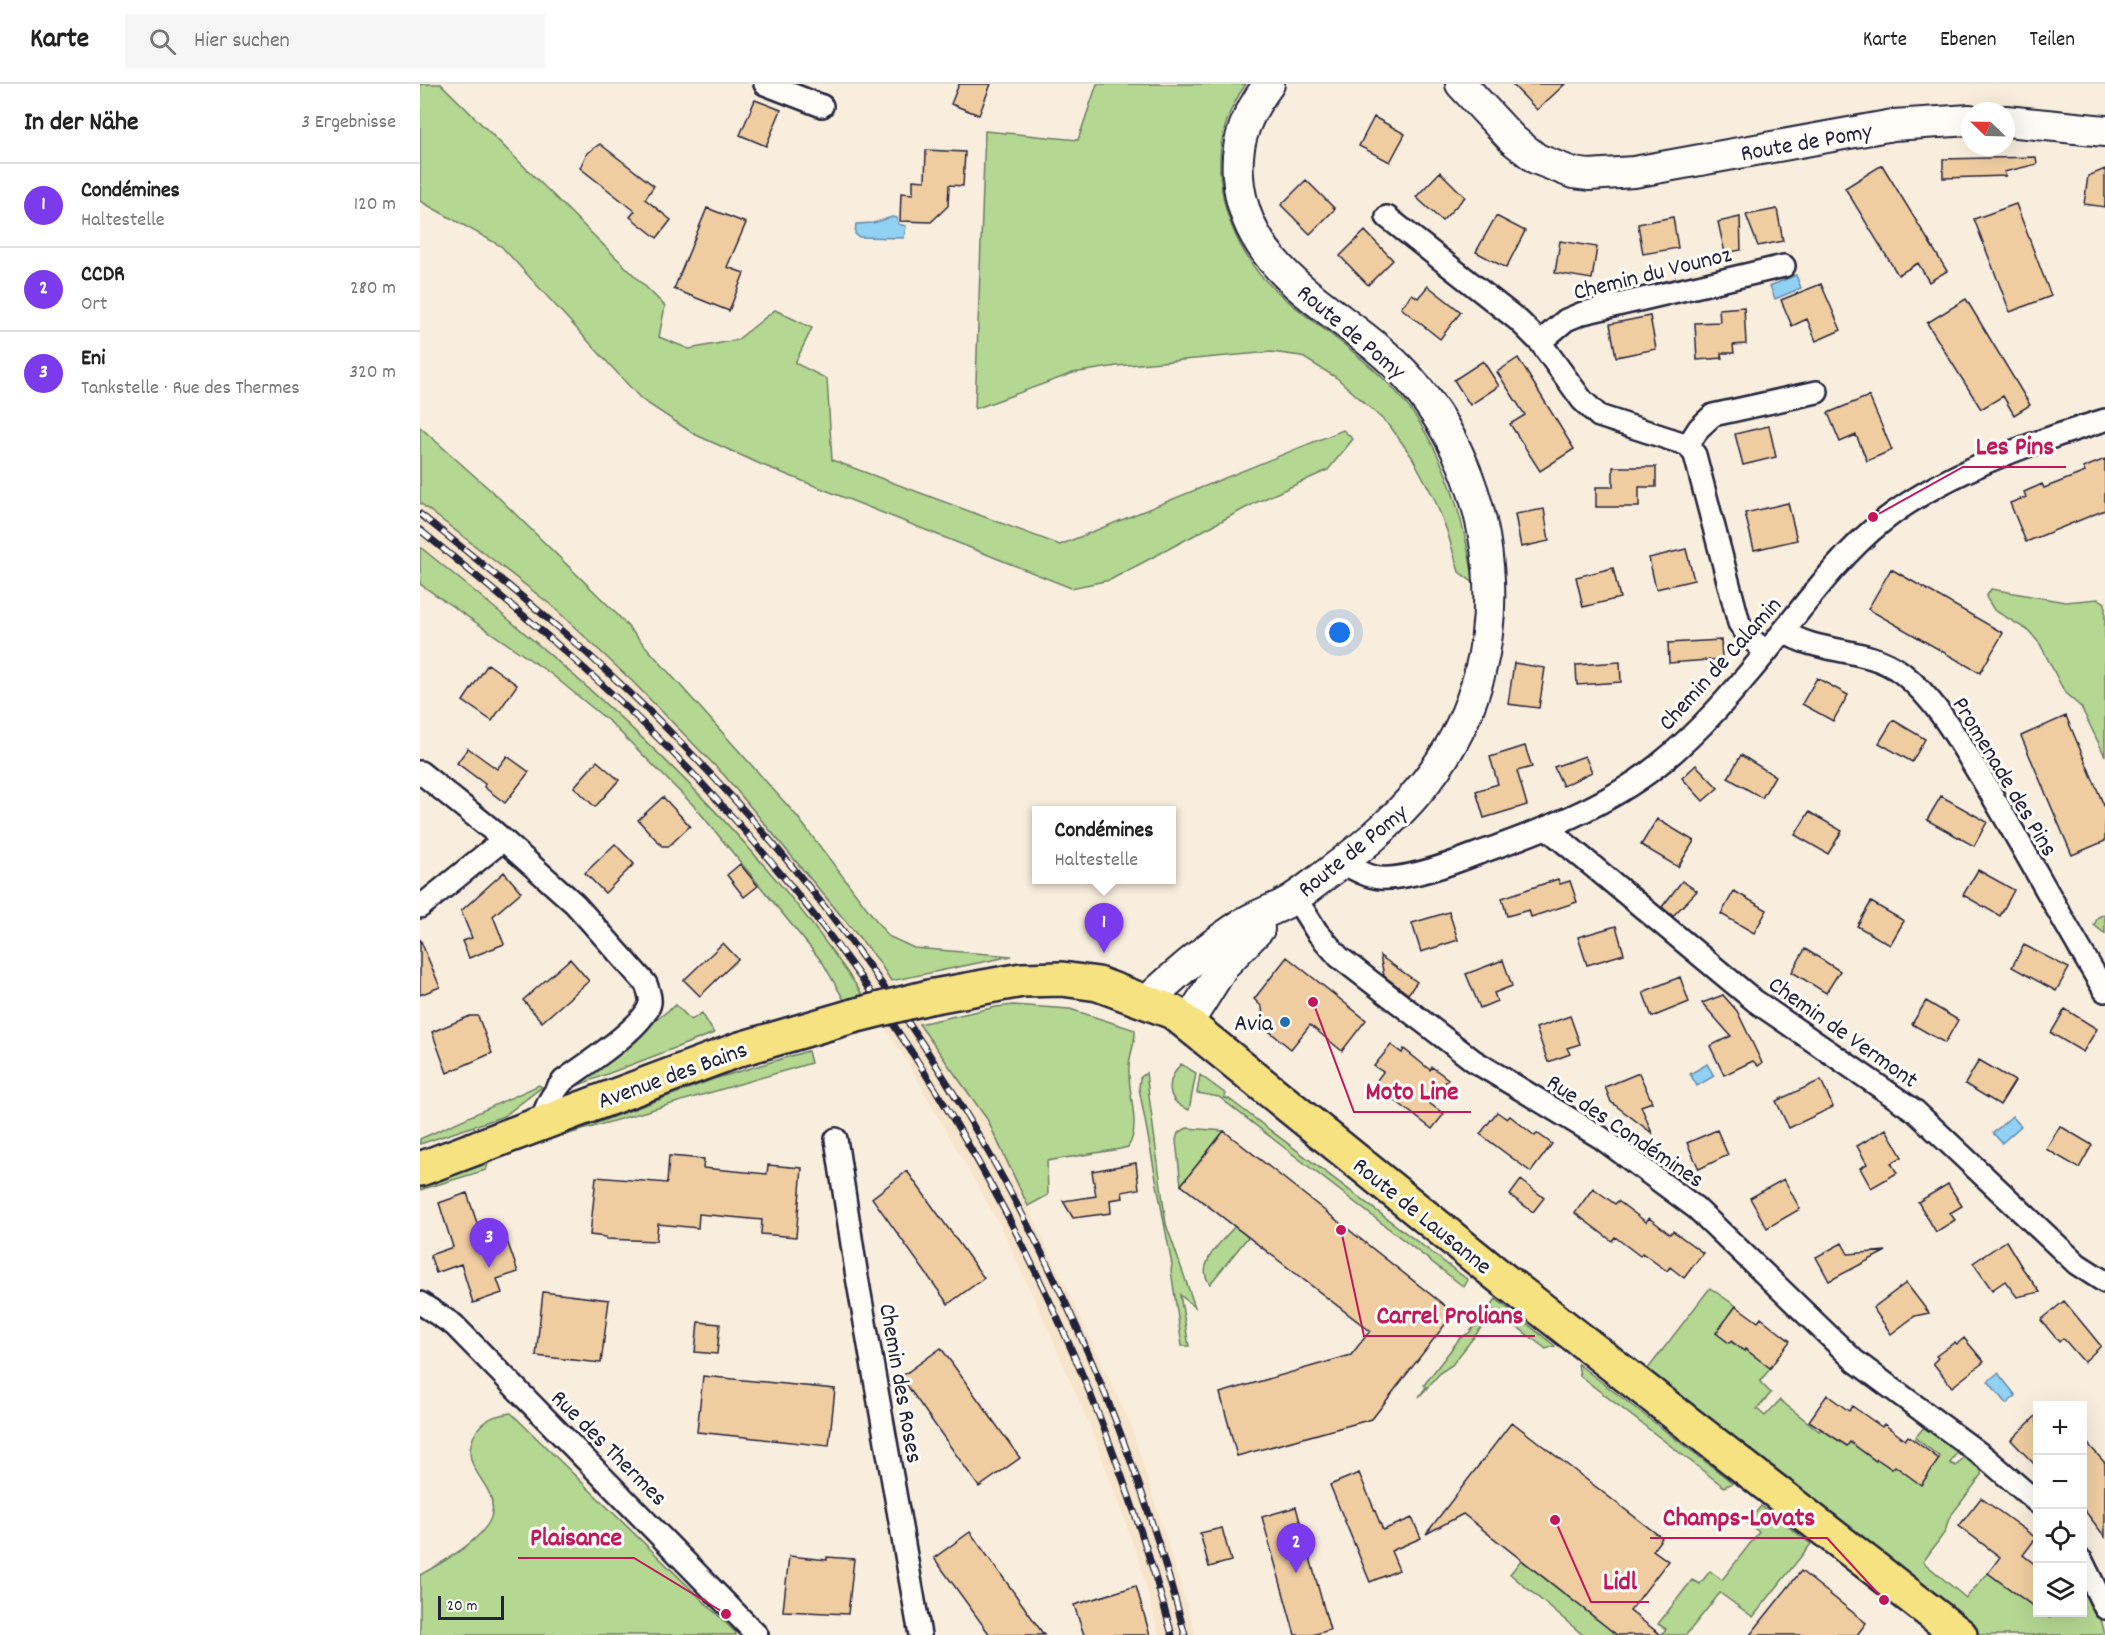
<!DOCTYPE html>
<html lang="de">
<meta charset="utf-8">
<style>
:root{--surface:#fff;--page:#f6f6f6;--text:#222;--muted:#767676;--line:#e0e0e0;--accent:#7c3aed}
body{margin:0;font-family:Dekko,sans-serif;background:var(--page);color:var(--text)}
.controls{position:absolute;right:18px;bottom:18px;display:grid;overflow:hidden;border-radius:0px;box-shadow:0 6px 24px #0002}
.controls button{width:54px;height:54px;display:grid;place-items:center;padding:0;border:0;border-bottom:2px solid var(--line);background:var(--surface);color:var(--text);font:30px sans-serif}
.compass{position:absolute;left:1541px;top:18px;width:54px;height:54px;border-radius:50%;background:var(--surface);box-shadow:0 6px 24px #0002;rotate:293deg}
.scale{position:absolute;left:18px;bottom:15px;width:66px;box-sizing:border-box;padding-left:6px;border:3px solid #22223b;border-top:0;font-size:16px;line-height:21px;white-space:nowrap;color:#22223b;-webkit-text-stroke:4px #fdfcf7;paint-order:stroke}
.you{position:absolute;left:920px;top:549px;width:21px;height:21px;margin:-15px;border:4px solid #fff;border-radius:50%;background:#1a73e8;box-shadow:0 0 0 9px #1a73e833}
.badge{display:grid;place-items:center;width:39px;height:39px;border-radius:50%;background:var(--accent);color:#fff;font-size:20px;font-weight:700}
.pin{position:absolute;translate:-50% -50px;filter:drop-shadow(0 2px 3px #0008)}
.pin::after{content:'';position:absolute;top:32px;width:21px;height:18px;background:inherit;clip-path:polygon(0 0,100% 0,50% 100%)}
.popup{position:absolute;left:612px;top:722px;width:144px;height:78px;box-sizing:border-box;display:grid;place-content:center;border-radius:0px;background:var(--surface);filter:drop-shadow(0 2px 4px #0005);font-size:20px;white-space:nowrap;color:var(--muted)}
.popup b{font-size:22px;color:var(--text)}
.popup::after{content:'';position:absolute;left:50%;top:100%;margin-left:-12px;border:12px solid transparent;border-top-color:var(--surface)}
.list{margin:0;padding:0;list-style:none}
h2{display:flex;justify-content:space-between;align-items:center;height:78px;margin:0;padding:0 24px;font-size:26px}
h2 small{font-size:20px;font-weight:400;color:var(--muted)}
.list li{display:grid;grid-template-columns:39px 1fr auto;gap:18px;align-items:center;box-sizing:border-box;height:84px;padding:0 24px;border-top:2px solid var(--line)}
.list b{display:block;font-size:22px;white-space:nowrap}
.list p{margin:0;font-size:20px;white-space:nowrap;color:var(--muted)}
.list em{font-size:20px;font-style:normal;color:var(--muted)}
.icon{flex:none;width:33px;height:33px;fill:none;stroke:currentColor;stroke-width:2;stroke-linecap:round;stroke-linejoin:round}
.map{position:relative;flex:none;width:1685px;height:1551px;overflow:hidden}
header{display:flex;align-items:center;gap:36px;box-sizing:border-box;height:84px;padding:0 30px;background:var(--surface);border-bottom:2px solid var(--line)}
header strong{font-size:28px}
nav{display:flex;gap:33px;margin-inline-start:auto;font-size:21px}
.search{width:420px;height:54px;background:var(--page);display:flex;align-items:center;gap:15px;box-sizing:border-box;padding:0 21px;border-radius:0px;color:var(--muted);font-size:22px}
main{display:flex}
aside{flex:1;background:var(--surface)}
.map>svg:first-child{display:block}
</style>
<header>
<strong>Karte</strong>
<div class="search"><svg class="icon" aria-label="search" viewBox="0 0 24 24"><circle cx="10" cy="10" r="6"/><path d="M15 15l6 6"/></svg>Hier suchen</div>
<nav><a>Karte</a><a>Ebenen</a><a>Teilen</a></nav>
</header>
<main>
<aside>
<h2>In der Nähe<small>3 Ergebnisse</small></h2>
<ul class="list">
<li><span class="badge">1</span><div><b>Condémines</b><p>Haltestelle</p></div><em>120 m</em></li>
<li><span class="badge">2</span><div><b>CCDR</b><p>Ort</p></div><em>280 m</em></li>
<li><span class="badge">3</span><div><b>Eni</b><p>Tankstelle · Rue des Thermes</p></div><em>320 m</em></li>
</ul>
</aside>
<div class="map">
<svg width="1685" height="1551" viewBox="0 0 1685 1551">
<rect width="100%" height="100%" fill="#f9eedd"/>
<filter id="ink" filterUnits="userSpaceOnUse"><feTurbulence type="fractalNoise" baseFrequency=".0167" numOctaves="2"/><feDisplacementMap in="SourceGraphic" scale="12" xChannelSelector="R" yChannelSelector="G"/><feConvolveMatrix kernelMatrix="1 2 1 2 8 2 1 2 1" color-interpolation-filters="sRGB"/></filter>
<g filter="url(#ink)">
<path fill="#f6e4cb" d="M0,419l131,102 81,76 92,94 154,185 109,159 143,304 66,212h-37l-21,-78 -42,-116 -46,-108 -48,-104 -96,-169 -50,-76 -75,-100 -79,-89 -92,-88 -86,-76 -104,-84z"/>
<path fill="#b4d791" stroke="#6b7c66" stroke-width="1.5" d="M0,0h21l224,222 -6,31 30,12 48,-9 38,-30 37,18 -17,35 32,16 5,81 228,85 283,-115 10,9 -25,31 -73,33 -145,77 -39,8 -311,-124 -66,-30 -53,-35 -140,-153 -81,-45z
M677,0h149c-43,60 -29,136 14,191 38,40 88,67 126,106 55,55 76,128 88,202l-15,-11 -12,-41 -13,-33 -22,-41 -22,-31 -53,-48 -36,-22 -30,-4 -154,14 -44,7 -98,36 10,-278 93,9z
M0,343l77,69 117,115 182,204 92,121 26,12 98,8 -121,25 -13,-21 -154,-185 -92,-94 -81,-76 -131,-102z
M0,463c169,136 335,279 453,464l-20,5 -30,-53 -127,-155 -85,-85 -60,-49 -131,-90z
M1571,505l74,13 34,-3 6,4v153l-24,-49 -16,-14 -25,-49 -11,-13 -35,-21 -8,-13z
M1685,830v20l-11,-9 4,-8z
M256,921l15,15 11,-7 12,20 -143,55v-5z
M593,921l57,4 65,21c1,12 -6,25 -6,37 -2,25 13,59 -1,80l-8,2 -73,12 1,34 -20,11 -41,-87 -68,-95 77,-17z
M388,967l3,12 -249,73 152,-57z
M761,980l15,9 -7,37c-23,-8 -24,-29 -8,-46z
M726,989l20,151 29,83 -15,-12 9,51h-7l-11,-76 1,-5 -33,-177 1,-10z
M780,991l26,19 -2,4 5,1 239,181 -4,7 -245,-190 -22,-4z
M119,1001l3,2 -38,29 -84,28v-5z
M767,1044l37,3 -43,54 -5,-45 2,-7z
M70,1074l-4,12 -66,20v-7z
M815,1142l13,11 -38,47c-16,-20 12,-42 25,-58z
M1290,1204l26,18 -20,27c18,14 36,17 56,33l-12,16 11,11 -14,16 8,7 15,-16 39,31 2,-2 26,17 3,-4 26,19 1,-2 15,10 3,-3 26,18 19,-27 -25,-19 9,-11 34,24 -8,12 6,3 9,-10 16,10v10l-32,42 -4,14 -22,30 43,36 22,-25 49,36 1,3 11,5 11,-4 22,-1 1,-29 17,32 5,20h-127l-331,-265z
M1076,1215l59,47 -9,3 -51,-39 -43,55 -11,7 -22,25 7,-10 -2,-2 36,-47 9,-5z
M1158,1280l155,119 -9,4 -144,-111z
M91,1329l224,219 1,3h-316v-60c20,-11 69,-38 72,-62 5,-32 -37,-44 -16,-81 7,-13 20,-17 35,-19z
M1341,1422l50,38 -58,73 -33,-24 -34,42h-25l5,-6 -8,-5 34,-44 8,4 10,-13 12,9 37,-48 -12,-9z
M1101,1476l96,75h-34l-73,-61z"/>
<path fill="#91d1f3" stroke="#658ba9" stroke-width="1.5" d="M472,133l5,1 1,6 8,2 -2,12 -45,-1 -4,-3 1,-10 17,-1z
M1376,191l5,13 -26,11 -5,-13z
M1287,980l7,12 -17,10 -7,-12z
M1592,1032l9,10 -19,17 -9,-10z
M1578,1289l18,23 -10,8 -18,-23z"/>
<path fill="#f0cda1" stroke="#22223b" stroke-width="1.5" d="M539,0h32l-12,31 -28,-11z
M1092,0h53l-28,26z
M335,16l26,10 -15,36 -26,-11z
M954,33l31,17 -15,28 -31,-16z
M180,60l54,42 -9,13 26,21 -14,18 -27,-21 5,-6 -55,-43 7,-15z
M506,66l39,2 -2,34 -14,-1 -1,21 -17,16 -31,-1 1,-28 12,1v-14l12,1z
M1616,73l1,7 -33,8 2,4 -63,2v-19z
M1462,81l65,106 -18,11 -11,-19 -20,12 -53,-87z
M1685,85v38l-21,-3 4,-28z
M1020,88l25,25 -23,24 -26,-24z
M886,96l29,29 -25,25 -29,-29z
M1596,120l35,92 -41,16 -36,-93z
M287,124l39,15 -19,44 17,6 -15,38 -55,-22z
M1357,125l6,32 -25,5 -12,-31z
M1076,132l29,15 -19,37 -30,-16z
M1253,133l5,31 -35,6 -5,-30z
M1320,133l1,33 -16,3 -7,-31z
M945,147l28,29 -25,25 -28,-29z
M1140,157l37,6 -5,32 -37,-6z
M1401,200l20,46 -25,11 -9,-22 -15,7 -11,-26z
M1008,202l33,26 -21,27 -39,-31 11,-14 6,4z
M1546,215l64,106 -16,10 -11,-19 -22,13 -54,-86z
M1324,223l2,37 -13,1 1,8h-13l1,5 -25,2 -2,-37 25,-1 -1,-13z
M1230,232l6,33 -40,8 -6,-33z
M1098,274l56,91 -34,22 -30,-47 15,-9 -28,-43z
M1063,277l16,25 -29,19 -16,-25z
M1449,312l23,54 -25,11 -11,-26 -16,7 -12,-29z
M1349,342l7,31 -33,8 -8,-31z
M1685,375v51l-79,32 -16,-39 16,-6 -2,-5 18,-8 2,4 41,-16 -2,-4z
M1193,383h43v20h-17v20h-43v-20h17z
M1368,419l9,37 -43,10 -9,-37z
M1124,425l5,32 -28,6 -6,-33z
M1266,465l8,31 -38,9 -7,-31z
M1193,484l7,30 -37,9 -7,-30z
M1471,485l112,64 -23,40 -112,-64z
M1301,556l1,19 -53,4 -1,-20z
M1200,578l1,20 -44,3 -1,-20z
M1094,579l31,5 -6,40 -31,-4z
M68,580l29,21 -25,36 -29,-20z
M1397,594l31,17 -15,26 -31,-17z
M1646,632l39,92v33l-33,14 -51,-119z
M1473,636l32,19 -13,23 -33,-19z
M1105,662l7,21 -15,4 10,34 -43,13 -8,-27 22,-7 -8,-27z
M48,664l29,21 10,-13 22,16 -24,31 -21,-16 1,-3 -28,-21z
M1321,671l34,21 -13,22 -34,-20z
M1165,672l7,16 -29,14 -9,-19z
M177,677l22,19 -24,27 -21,-20z
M1276,681l22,23 -15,13 -21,-23z
M1521,712l46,26 -13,24 -47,-26z
M243,713l27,29 -21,20h-7l-24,-26z
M1389,728l33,19 -14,23 -33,-19z
M1237,735l37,22 -16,26 -37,-22z
M195,760l19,20 -29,29 -20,-20z
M320,780l18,22 -14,11 -17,-22z
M1558,786l36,20 -14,26 -37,-21z
M84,788l17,20 -28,24 11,28 -35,14 -7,-17 10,-3 -11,-27z
M1138,795l2,5 10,-3 7,21 -46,15 -2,-7 -22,6 -5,-18z
M1262,797l15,10 -24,25 -11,-9z
M1314,807l33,19 -13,23 -33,-19z
M1451,818l33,19 -14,24 -33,-19z
M1029,828l9,28 -37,12 -9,-29z
M1196,842l8,28 -37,11 -9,-28z
M0,855l20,48 -20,8z
M303,859l15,16 -38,37 -16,-16z
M1604,861l45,23 -13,23 -44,-24z
M1385,865l35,22 -14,22 -34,-21z
M960,872l37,26 -9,12 -24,-18z
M867,873l79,63 -24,31 -32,-26 -19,24 -27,-22 -2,-20 -8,-8z
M150,875l19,22 -47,41 -19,-22z
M1083,876l9,26 -18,7 3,8 -17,7 -14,-34z
M1260,893l9,25 -37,15 -9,-25z
M1303,911l14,16 25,52 -4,3 -5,-5 -29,14 -14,-29 21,-10 -29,-33z
M1506,917l32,19 -13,23 -33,-19z
M1645,925l32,20 -14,23 -32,-19z
M50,932h8l14,37 -45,20 -15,-41z
M1150,932l10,28 -13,4 3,6 -22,8 -12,-34z
M971,961l11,8 2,-4 26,21 2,-3 16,12 -19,24 15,11 -12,15 -58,-45 9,-12 -9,-6z
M1559,976l36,21 -15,24 -35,-21z
M1219,989l13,29 -11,4 11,27 -41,-31 -6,-15z
M1401,996l12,27 -44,21 -13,-27z
M1077,1028l10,7 3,-3 25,20 2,-3 15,11 -21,28 -51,-38z
M1640,1042l32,19 -13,23 -33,-19z
M1466,1045l16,28 -11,6 6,10 -26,15 -11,-20 7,-4 -10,-18z
M1297,1046l11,25 -29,14 -12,-26z
M804,1047l230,182 -82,106 -135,37 -17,-63 131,-38 19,-24 -189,-146z
M249,1072l35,3 -1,9 64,6 1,-9 34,3 -6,69 -35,-3 1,-14 -63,-6 -1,14 -40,-4 -2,17 -50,-2v-2l-16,-2 6,-58 71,6z
M716,1079l3,26 -17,3 1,6 -13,2 1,13 -38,5 -10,-17 33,-5 -4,-25z
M487,1087l77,107 -36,26 -76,-106z
M1364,1095l16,30 -33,19 -17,-30z
M1101,1096l23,18 -11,14 -23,-17z
M1528,1100l14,22 -12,7 5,7 -19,12 -18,-30z
M1173,1104l22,16 3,-3 28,21 3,-4 21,16 3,-3 30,22 -19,25 -14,-11 -3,4 -25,-18 -2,3 -25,-19 -3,4 -37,-28z
M47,1109l15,45 5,-2 1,4 17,-5 13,37 -21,7 5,14 -29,10 -12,-39 -25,9 -6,-18 23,-8 -14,-44z
M1586,1157l17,28 17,23 -23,5 -12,-16 -13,9 -19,-27z
M1422,1159l6,11 38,-3 -57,30 -13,-24z
M1486,1199l23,30 -14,3 -24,18 -18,-26z
M123,1208l66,8 -8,63 -65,-7z
M1644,1217l37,45 -17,16 -21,-24 -4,4 -18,-22z
M1316,1222l22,16 3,-4 29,23 -20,27 -25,-19 -1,2 -13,-10 -2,2 -13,-10z
M278,1238l22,2 -3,30 -22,-2z
M1544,1254l20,24 -32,25 -19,-24 5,-5 -2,-2 19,-14 2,2z
M521,1264l79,110 -41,29 -78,-110z
M283,1292l132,13 -6,57 -132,-14z
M1407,1311l22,16 3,-5 30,21 2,-3 21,16 3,-4 31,23 -18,26 -26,-19 -3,3 -15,-10 -1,2 -26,-19 -3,4 -38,-25z
M1617,1331v52l-26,-27z
M1092,1338l150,116 -9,12 15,11 -38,50 31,24h-44l-154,-121 -37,20z
M1662,1353l23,26v74l-23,-30z
M939,1389l24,57 29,-12 9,20 -30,13 8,19 -29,12 -40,-97z
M1561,1414l55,40 -13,17 14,11v43l-49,-36 12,-16 -41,-31z
M876,1423l34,123 -18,5h-17l-33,-118z
M802,1444l9,33 -22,6 -9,-34z
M550,1448l40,55 34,48h-54l-56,-77z
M369,1472l38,4v-3l27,2 -6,55 -65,-3z
M1381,1487l65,52 -9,12h-107z
M716,1502l14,49h-66l-10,-30z"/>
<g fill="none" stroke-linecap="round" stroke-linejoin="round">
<defs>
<path id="minor" d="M345,0l57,22
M967,133l132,104 21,21 42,58 17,16 89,29 7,10 44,168 11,15 16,14
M1120,258l26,-22 17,-7 201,-47
M1268,361l11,-17 14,-13 104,-23
M1363,547c35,24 84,15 119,42 34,27 55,65 77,101 44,71 82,145 126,217
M0,688l71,57 84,75 71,80c2,6 5,12 4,19 -4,23 -67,63 -87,78 -11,14 -17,23 -21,40
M1128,745l207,172 160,110 162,153 28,18
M922,779c12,6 25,14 38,15 28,2 73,-15 99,-25 62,-22 126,-46 178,-87 42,-33 78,-76 112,-117 35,-43 70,-93 114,-128 61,-48 147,-78 222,-101
M875,813l22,35 22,25 135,104 126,76 96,71 159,153 132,98 51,44
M0,823l83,-67
M416,1055l21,138 63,358
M0,1219l34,22 303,310
M1662,1477l23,47"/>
<path id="secondary" d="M1041,0l52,56 24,19 36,14 16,2 45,-3 259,-47 77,-5
M1586,37l99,10
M728,916c30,-28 61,-55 96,-77 13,-8 29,-13 42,-20 14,-8 26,-18 38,-27 42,-31 80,-63 110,-105 86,-118 68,-290 -28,-396 -61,-66 -161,-97 -168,-199 -3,-36 10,-64 31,-92
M769,937l35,-56 35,-36"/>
<path id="primary" d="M509,913l93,-17 40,-1 36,5 75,28 327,265 460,358
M0,1085l320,-120 113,-33"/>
</defs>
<use href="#minor" stroke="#22223b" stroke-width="26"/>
<use href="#secondary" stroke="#22223b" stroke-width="34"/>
<use href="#primary" stroke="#22223b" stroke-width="38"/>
<use href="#minor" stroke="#fdfcf7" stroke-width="21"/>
<use href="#secondary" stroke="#fdfcf7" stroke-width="30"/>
<use href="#primary" stroke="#f7e281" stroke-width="33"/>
<defs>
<path id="rail" d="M0,430c91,72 180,146 261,229 242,247 416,558 504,892
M0,446c101,82 201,165 289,261 221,240 377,530 463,844"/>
</defs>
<use href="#rail" stroke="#22223b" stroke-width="7"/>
<use href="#rail" stroke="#fdfcf7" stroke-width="4.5" stroke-dasharray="14" stroke-linecap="butt"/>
<defs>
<path id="primary-bridge" d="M433,932l76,-19"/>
</defs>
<use href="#primary-bridge" stroke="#22223b" stroke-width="38" stroke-linecap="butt"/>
<use href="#primary-bridge" stroke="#f7e281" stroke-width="33"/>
</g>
</g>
<circle fill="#1f6fb2" stroke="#fdfcf7" stroke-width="2" cx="865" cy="938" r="6"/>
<g text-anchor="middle" stroke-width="6" stroke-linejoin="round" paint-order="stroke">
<g font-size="24" fill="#22223b" stroke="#fdfcf7">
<text transform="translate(1386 57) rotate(-10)" y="8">Route de Pomy</text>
<text transform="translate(1232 188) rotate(-14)" y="8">Chemin du Vounoz</text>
<text transform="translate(932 247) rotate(40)" y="8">Route de Pomy</text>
<text transform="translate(1299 579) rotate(-48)" y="8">Chemin de Calamin</text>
<text transform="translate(1586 692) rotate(59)" y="8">Promenade des Pins</text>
<text transform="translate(932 766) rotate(-39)" y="8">Route de Pomy</text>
<text transform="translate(1424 947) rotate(35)" y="8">Chemin de Vermont</text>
<text transform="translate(252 990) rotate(-20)" y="8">Avenue des Bains</text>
<text transform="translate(1206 1046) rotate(34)" y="8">Rue des Condémines</text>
<text transform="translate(1003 1131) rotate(39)" y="8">Route de Lausanne</text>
<text transform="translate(482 1299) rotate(80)" y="8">Chemin des Roses</text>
<text transform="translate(190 1363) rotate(45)" y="8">Rue des Thermes</text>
</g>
<g font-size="24" fill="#22223b" stroke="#fdfcf7" text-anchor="end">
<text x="853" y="946">Avia</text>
</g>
</g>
<path fill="none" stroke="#c2185b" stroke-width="2" d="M1453 433L1543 383H1646M893 918L934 1028H1051M921 1146L944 1252H1115M1464 1516L1407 1454H1230M306 1530L214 1474H98M1135 1436L1171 1518H1229"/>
<g fill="#c2185b" stroke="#fdfcf7" stroke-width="2">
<circle cx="1453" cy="433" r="6"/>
<circle cx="893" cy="918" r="6"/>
<circle cx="921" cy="1146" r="6"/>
<circle cx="1464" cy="1516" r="6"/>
<circle cx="306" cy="1530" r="6"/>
<circle cx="1135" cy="1436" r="6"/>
</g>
<g font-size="26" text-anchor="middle" font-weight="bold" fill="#c2185b" stroke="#fdfcf7" stroke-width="6" stroke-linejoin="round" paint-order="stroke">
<text x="1595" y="370">Les Pins</text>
<text x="992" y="1015">Moto Line</text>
<text x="1030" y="1239">Carrel Prolians</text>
<text x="1319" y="1441">Champs-Lovats</text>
<text x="156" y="1461">Plaisance</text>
<text x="1200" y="1505">Lidl</text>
</g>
</svg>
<div class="controls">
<button>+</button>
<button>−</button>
<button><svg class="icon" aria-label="locate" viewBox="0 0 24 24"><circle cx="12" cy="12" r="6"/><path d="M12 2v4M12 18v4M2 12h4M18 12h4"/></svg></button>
<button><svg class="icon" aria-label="layers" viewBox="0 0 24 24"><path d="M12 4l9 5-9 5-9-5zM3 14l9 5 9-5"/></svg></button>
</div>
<svg class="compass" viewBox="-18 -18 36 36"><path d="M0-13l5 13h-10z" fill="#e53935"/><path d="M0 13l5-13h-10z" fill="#767676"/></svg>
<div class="scale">20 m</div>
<div class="you"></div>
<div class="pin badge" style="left:684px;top:869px">1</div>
<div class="popup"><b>Condémines</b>Haltestelle</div>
<div class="pin badge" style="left:876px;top:1489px">2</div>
<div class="pin badge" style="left:69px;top:1184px">3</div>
</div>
</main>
